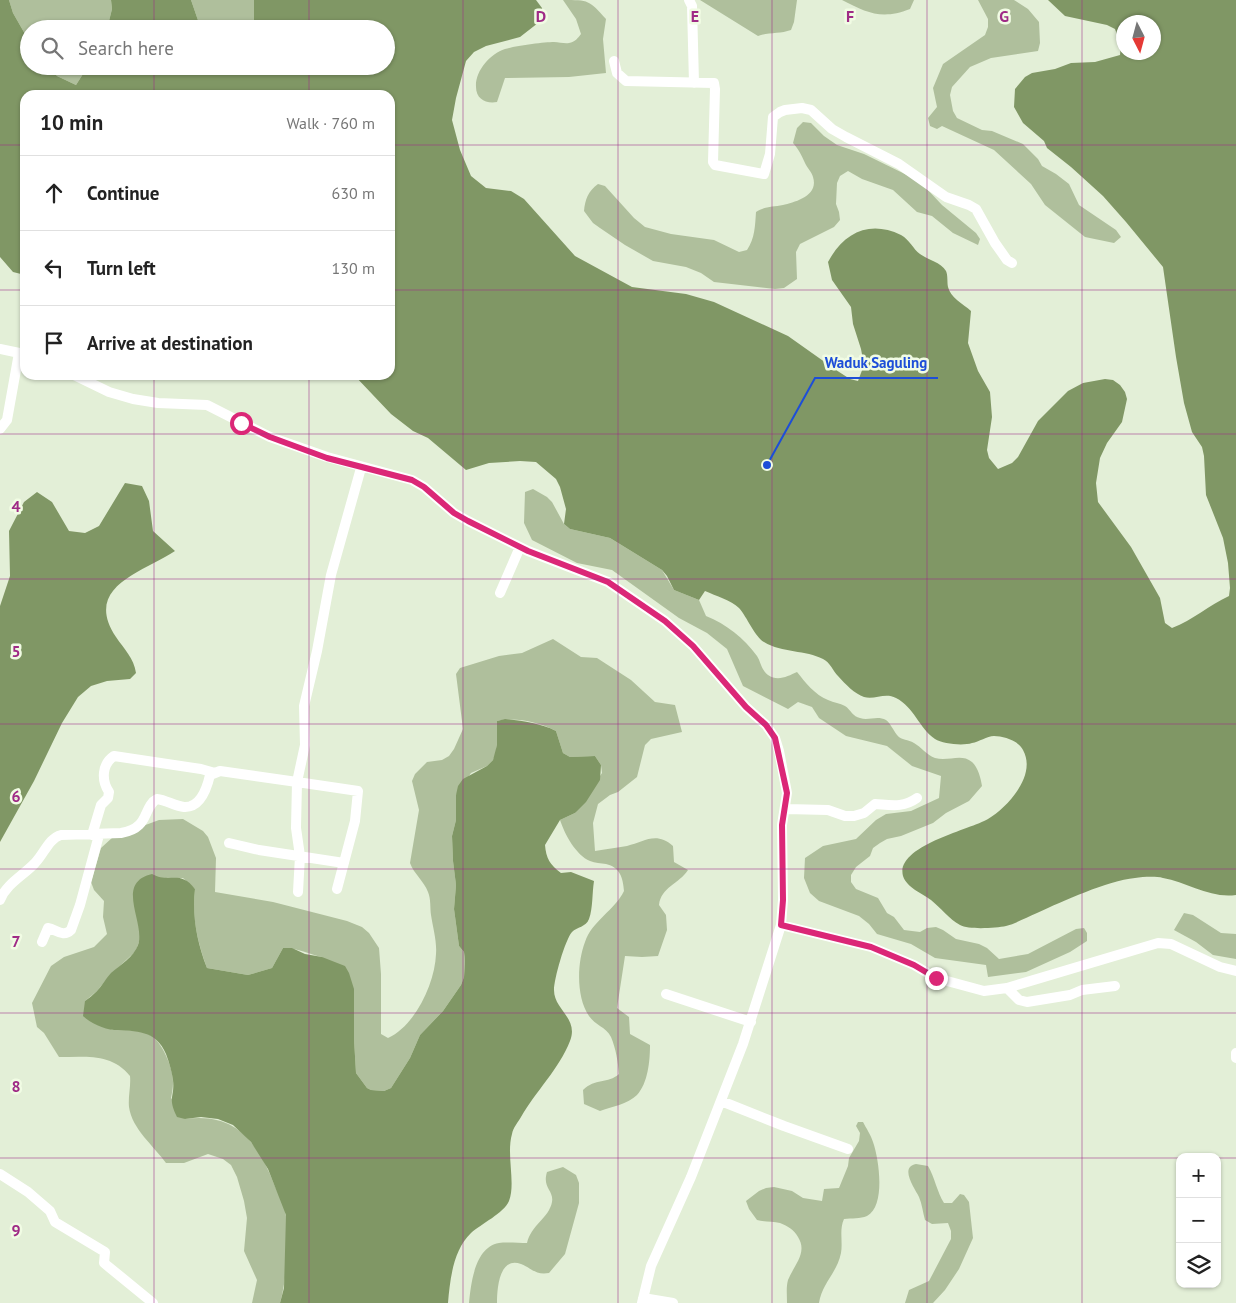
<!DOCTYPE html>
<meta charset="utf-8">
<style>
:root{--surface:#fff;--page:#f6f6f6;--text:#222;--muted:#767676;--line:#e0e0e0}
body{margin:0;font-family:"PT Sans",sans-serif;background:var(--page);color:var(--text)}
.controls{position:absolute;right:15px;bottom:15px;display:grid;overflow:hidden;border-radius:10px;box-shadow:0 1px 4px #0004}
.controls button{width:45px;height:45px;display:grid;place-items:center;padding:0;border:0;border-bottom:1px solid var(--line);background:var(--surface);color:var(--text);font:25px sans-serif}
.compass{position:absolute;left:1116px;top:15px;width:45px;height:45px;border-radius:50%;background:var(--surface);box-shadow:0 1px 4px #0004;rotate:174deg}
.stop{position:absolute;width:15px;height:15px;margin:-11px;border:4px solid #db2777;border-radius:50%;background:#fff}
.stop.end{background:#db2777;border-color:#fff;box-shadow:0 1px 5px #0008}
.list{margin:0;padding:0;list-style:none}
h2{display:flex;justify-content:space-between;align-items:center;height:65px;margin:0;padding:0 20px;font-size:21px}
h2 small{font-size:16px;font-weight:400;color:var(--muted)}
.list li{display:grid;grid-template-columns:32px 1fr auto;gap:15px;align-items:center;box-sizing:border-box;height:75px;padding:0 20px;border-top:1px solid var(--line)}
.list b{display:block;font-size:19px;white-space:nowrap}
.list em{font-size:16px;font-style:normal;color:var(--muted)}
.icon{flex:none;width:28px;height:28px;fill:none;stroke:currentColor;stroke-width:2;stroke-linecap:round;stroke-linejoin:round}
.map{position:relative;flex:none;width:1236px;height:1303px;overflow:hidden}
.search{position:absolute;background:var(--surface);box-shadow:0 1px 4px #0004;left:20px;top:20px;width:375px;height:55px;display:flex;align-items:center;gap:12px;box-sizing:border-box;padding:0 18px;border-radius:28px;color:var(--muted);font-size:19px}
.panel{position:absolute;background:var(--surface);box-shadow:0 1px 4px #0004;left:20px;top:90px;width:375px;height:290px;border-radius:15px}
.map>svg:first-child{display:block}
</style>
<div class="map">
<svg width="1236" height="1303" viewBox="0 0 1236 1303">
<rect width="100%" height="100%" fill="#e3efd7"/>
<path fill="#afbf9c" d="M9,0h102l1,9 -5,20h-78v12l-16,-28z
M191,0h63v29h-53z
M563,0c26,0 26,0 43,19l-3,20 3,34 -37,4 -64,1 -8,24c-11,2 -21,-3 -21,-15 -1,-16 14,-33 29,-38 10,-3 39,-7 49,-7 5,0 11,2 15,1 6,-1 9,-5 12,-9l-5,-15z
M700,0h97l-3,22 -3,8c-11,4 -22,2 -33,6z
M842,0h72l-4,9c-28,11 -43,4 -68,-9z
M978,0h36l14,9 11,13 1,21 -2,8 -47,7 -21,9 -18,20 -2,8 3,16 4,7 25,12 10,1 31,13 15,15 4,7 14,8 13,10 10,21 37,25 5,7 -7,6 -29,-6 -40,-32 -14,-21 -37,-34 -52,-24 -5,3 -7,-3 -2,-8 9,-11 -4,-19 10,-24 42,-29 3,-8v-8z
M48,66h40l-12,19 -19,-9z
M217,66h33v2l-14,2 -17,-1z
M803,122l8,1 13,13 13,9 27,9 47,23 16,12 15,16 34,28 4,6 -2,6 -25,-12 -21,-17 -15,-4 -24,-22 -31,-11 -14,-8 -8,5 -3,7 -1,21 3,8 1,8 -6,7 -34,17 -4,8 1,27 -13,9 -9,1 -61,-7 -13,-9 -15,-6 -33,-6 -28,-16 -25,-17 -7,-5 -9,-12c1,-11 4,-20 14,-27l7,2 29,32 11,9 26,7 43,6 25,12 8,-2c8,-12 8,-24 9,-38 9,-6 17,-5 27,-7 12,-3 36,-9 30,-28 -1,-5 -6,-9 -8,-14 -3,-7 -6,-13 -12,-20l4,-15z
M533,489l14,8 5,5 12,22 6,5 40,9 52,32 12,20 25,10 7,16c20,8 38,22 51,40 4,6 4,14 11,19 10,7 20,1 29,-3 8,10 18,23 31,28 6,3 12,3 17,6 6,4 8,11 15,12 9,3 17,-3 26,2 5,4 7,10 11,15 5,6 11,4 17,8 7,4 13,12 21,15 13,4 26,-5 37,4 6,5 9,17 10,24l-13,15 -23,12 -13,10 -32,13 -14,3 -7,4 -7,5 -3,8 -14,11 -5,8v7l5,7 22,9 9,15 7,4 10,13 16,2 7,-4 9,-1 7,3 13,9 23,5 8,4 12,11 29,-5 48,-25 8,-1 3,5v8l-17,11 -44,20 -38,5 -2,-12 -51,-7 -24,-14 -34,-10 -8,-10 -10,-8 -40,-15 -9,-8 -6,-15 1,-20 18,-12 33,-7 20,-19 10,-6 25,-3 28,-13 2,-22 -29,-10 -25,-20 -41,-10 -27,-18 -7,-11 -14,-5 -10,7 -45,-23 -16,-37 -20,-16 -28,-15 -67,-48 -35,-7 -45,-23 -8,-17 1,-31z
M553,639l28,18 16,1 34,22 24,22 20,3 7,27 -31,7 -6,6 -8,32 -19,15 -8,3 -12,9 -5,19 2,28c10,-2 22,-3 32,-5 17,-4 29,-15 46,0l1,16 14,8c-9,14 -27,17 -29,35l7,10 1,15 -9,26 -16,1 -17,-1 -8,52 12,9 1,17 20,11c0,16 -2,38 -13,50 -9,9 -26,12 -37,16l-16,-7 -1,-14c12,-12 25,-6 36,-16 -1,-12 -3,-25 -8,-37 -5,-10 -16,-12 -22,-21 -13,-19 -12,-53 -4,-74 7,-21 30,-32 39,-51 -1,-13 -4,-24 -18,-27 -5,-1 -11,-1 -16,-3 -14,-6 -25,-26 -30,-41l15,-7 27,-40 -1,-8 -6,-9 -25,1 -7,-4 -7,-22c-17,-9 -41,-14 -59,-10v24l-1,8 -3,7 -6,6 -16,7 -15,22v25l-4,16 1,25 3,24 -2,24 5,37 5,6 1,8 -1,17 -3,8 -18,26 -23,24 -10,23 -19,30 -7,3 -13,-1 -4,-2 -11,-15 -2,-34 -32,-82c-13,-3 -27,-10 -39,-9l-11,20 -24,7 -41,-7c-10,-28 -15,-49 -12,-79l-12,-11h-24l-23,73 -26,24 -13,16 -12,10 27,29c12,0 27,-1 38,5 12,6 24,35 23,48 0,5 -1,10 -2,15l14,21c50,-7 72,22 89,65 4,10 11,20 12,32 3,26 1,62 -6,87h-28l5,-23 -13,-29 3,-33 -3,-17 -7,-24 -6,-12 -8,-6 -15,-5 -24,9h-18c-12,-17 -34,-34 -37,-56 -1,-10 2,-21 1,-31 -18,-23 -45,-19 -71,-19l-15,-24 -7,-6 -5,-24 19,-37 13,-9 30,-10 13,-13 -4,-17 1,-16 -10,-11 -3,-8 10,-34 12,-11 46,-17 24,-1 20,12 5,6 8,21 -1,34 58,10 74,19 15,6 7,6 10,15 2,26v60l7,4c27,-12 47,-55 48,-84 1,-13 -3,-26 -5,-39 -1,-7 0,-16 -3,-23 -4,-11 -14,-18 -18,-29l9,-53 -7,-29 3,-7 12,-12 15,-2 7,-4 5,-7 9,-20 -7,-55 4,-6 39,-12 23,-3z
M1184,913l9,2 28,18 15,1v25l-23,-4 -17,-13 -22,-12z
M858,1122h5c3,6 8,13 10,20 6,17 13,64 -6,74 -7,3 -15,2 -23,3 -5,11 -1,22 -3,34 -4,20 -19,30 -22,50h-32c0,-8 -1,-16 1,-23 6,-15 20,-27 10,-43 -4,-7 -10,-11 -18,-14 -7,-2 -15,-1 -23,-3l-8,-11 -3,-8 13,-10 7,-3 8,-1 18,4 11,7 19,3 2,-12 15,-1 9,-22 1,-8 10,-17 1,-8 -4,-7z
M916,1164l12,2c7,12 9,26 16,37h8l8,-9 4,1 5,7 4,36 -14,31 -14,21 -12,13h-28l4,-13 20,-9 22,-42v-8l-3,-8 -16,1 -7,-4c-2,-7 -3,-16 -6,-23 -4,-8 -20,-30 -3,-33z
M563,1167l13,8 3,8v20l-14,51 -16,19c-14,2 -16,-4 -28,-9 -22,-8 -24,25 -24,39h-28c2,-20 6,-56 30,-60 7,-1 20,0 28,0 4,-18 22,-25 25,-41 2,-12 -10,-14 -5,-30z"/>
<path fill="#809765" fill-rule="evenodd" d="M0,0h9l4,13 16,28v25h19l9,10 19,9 12,-19h129l2,3 17,1 13,-2 1,-2h136v-37h-132v-29h282l6,8 1,8 -5,7 -18,14 -34,9 -12,6 -8,9 -10,37 -4,22 8,30 11,26 15,12 25,3 13,8 51,57 57,31 54,7 28,8 74,34 48,34 14,9 8,2 6,-16 -3,-16 -8,-25 -2,-17 -19,-27 -4,-18c16,-30 42,-42 73,-27 9,5 12,14 19,19 8,6 21,8 26,17 2,4 1,11 2,16 2,10 15,17 23,24l-3,32 10,28 12,21 2,25 -5,33 2,8 9,11 14,-6 6,-6 20,-36 30,-30 15,-8 22,-4 8,1 7,5 5,7 2,7 -5,23 -15,21 -7,15 -4,25 2,19 33,45 29,51 5,25 7,5c21,-8 37,-23 57,-32l1,-8 -2,-25 -5,-25 -17,-43 -2,-39 -2,-9 -10,-15 -8,-29 -8,-46 -13,-90 -37,-45 -23,-26 -32,-29 -24,-19 -3,-7 -21,-18 -9,-16 1,-18 10,-12 7,-4 23,-4 16,-6 24,-1 25,-7 1,-10 -6,-16 -8,-4 -42,-9 -17,-16h188v895c-25,4 -49,-13 -73,-17 -8,-2 -20,-1 -28,0 -28,3 -72,23 -98,35 -10,4 -20,10 -31,13 -10,2 -37,4 -46,-1 -11,-6 -19,-17 -29,-25 -9,-7 -24,-12 -28,-24 -8,-30 66,-46 85,-57 20,-12 49,-44 35,-69 -4,-9 -19,-14 -29,-14 -7,0 -15,6 -22,7 -9,3 -29,1 -37,-4 -16,-11 -21,-32 -39,-41 -11,-6 -21,2 -32,-1 -9,-3 -19,-13 -26,-21 -5,-5 -8,-14 -15,-17 -17,-9 -41,-6 -59,-17 -9,-5 -17,-25 -25,-34 -8,-8 -23,-12 -34,-17l-6,9 -25,-10 -7,-14 -5,-6 -52,-32 -40,-9 -6,-5 2,-15 -6,-22 -4,-8 -20,-17 -16,-1 -31,2 -23,7 -38,-32 -15,-7 -22,-17 -37,-39h36v-280h-365v180l-12,-3 -13,-15zM1154,22v30h-30v-30z
M111,0h80l10,29h-94l5,-20z
M125,483l17,3 7,15 4,30 22,20c-31,21 -93,35 -59,86 8,12 18,21 20,36l-6,6 -23,2 -16,5 -13,11 -16,26 -28,58 -34,61v-236l10,-30 -1,-45 15,-29 13,-10 15,10 17,29 16,2 14,-7z
M505,719c17,2 35,4 51,12l7,22 7,4 25,-1 6,9 -1,15 -14,22 -11,11 -15,7 -15,25c1,13 5,20 16,28l10,-1 23,9c-2,12 -1,27 -5,38 -3,8 -12,8 -17,13 -7,8 -18,47 -18,58 0,20 25,28 16,51 -11,28 -34,50 -49,76 -3,5 -8,11 -9,17 -6,21 4,49 -3,67 -5,12 -28,23 -38,32 -18,17 -21,47 -23,70h-168l4,-15 2,-73 -18,-46 -17,-27 -18,-17 -15,-6 -17,-2 -16,2 -8,-2c-10,-20 -2,-19 -4,-37 -1,-8 -4,-18 -7,-26 -10,-24 -30,-23 -52,-24 -10,-1 -24,-7 -31,-14l2,-15c4,-3 8,-6 12,-10 5,-5 9,-13 14,-18 9,-8 23,-16 27,-28 8,-22 -24,-62 14,-71 18,10 28,-5 43,15 -3,28 2,53 12,79l41,7 24,-7 11,-20h9l13,6 17,3 23,9 4,7 5,16v50l2,34 11,15 4,2 13,1 7,-3 19,-30 10,-23 23,-24 18,-26 3,-8 1,-17 -1,-8 -5,-6 -5,-37 2,-24 -3,-24 -1,-25 4,-16v-25l2,-9 5,-7 24,-13 6,-6 4,-15v-24z"/>
<g fill="none" stroke-linecap="round" stroke-linejoin="round">
<path stroke="#fff" stroke-width="10" d="M689,0l3,6 2,77
M614,61l3,12 9,8 88,2 1,6 -2,73 2,3 49,9 6,-20 3,-37 7,-5 5,-2 17,-2 9,2 21,19 14,8 53,27 47,33 23,8 7,4 19,34 12,17 5,3
M0,349l24,5
M74,375l35,17 24,7 25,4 49,2 63,32 57,20 85,23 12,7 30,26 14,8 60,30 80,31 57,39 28,25 53,61 20,18 9,13 4,13 8,42 -5,32 1,75 -2,25 -38,119 -52,133 -40,89 -9,37
M0,429l7,-9 12,-67
M500,593l20,-46
M786,809l42,1 17,6h9l10,-3 11,-9c16,1 28,4 42,-6
M92,835l9,-30 7,-7 1,-6c-8,-12 -7,-28 5,-36l87,13 14,4
M229,843l30,7 85,13
M298,892l2,-36 -4,-28 1,-46 61,9 -3,30 -18,68
M0,900c6,-16 24,-25 35,-37 9,-9 14,-25 26,-28l60,-2c6,-1 13,-3 18,-8 8,-7 8,-21 18,-26 9,1 18,7 27,8 17,1 23,-19 26,-32l10,-4 77,11 8,-37 -1,-39 13,-55 14,-76 30,-107
M781,925l90,22 43,18 22,13 48,13 23,-3 151,-45 13,1 49,23 16,4
M42,942l6,-14c8,1 15,10 23,2l9,-25 19,-70
M1007,988l12,12 8,2 43,-7 12,-5 33,-4
M666,994l85,28
M1236,1053v5
M721,1101l63,25 64,23
M0,1174l28,18 22,19 5,11 50,30 -1,11 49,40
M643,1298l30,5"/>
</g>
<g fill="none" stroke-linecap="round" stroke-linejoin="round">
<path stroke="#db2777" stroke-width="6" d="M241,423l29,14 57,21 85,22 12,7 30,26 14,8 60,30 80,31 57,39 28,25 53,61 20,18 9,13 12,55 -5,32 1,75 -2,25 90,22 43,18 22,13"/>
</g>
<path fill="none" stroke="#9f2b86" stroke-width="1" stroke-opacity="0.55" d="M154,0v29M309,0v29M463,0v1303M618,0v1303M772,0v1303M927,0v1303M1082,0v1303M154,66v29M309,66v29M0,145h25M390,145h846M0,290h25M390,290h846M154,375v928M309,375v928M0,434h1236M0,579h1236M0,724h1236M0,869h1236M0,1013h1236M0,1158h1180M1217,1158h19"/>
<g font-size="16" text-anchor="middle" font-weight="bold" fill="#9f2b86" stroke="#f1fce4" stroke-width="5" stroke-linejoin="round" paint-order="stroke">
<text x="541" y="22">D</text>
<text x="695" y="22">E</text>
<text x="850" y="22">F</text>
<text x="1004" y="22">G</text>
<text x="16" y="512">4</text>
<text x="16" y="657">5</text>
<text x="16" y="802">6</text>
<text x="16" y="947">7</text>
<text x="16" y="1092">8</text>
<text x="16" y="1236">9</text>
</g>
<path fill="none" stroke="#1d4ed8" stroke-width="2" d="M767 465L815 378H938"/>
<circle fill="#1d4ed8" stroke="#f1fce4" stroke-width="2" cx="767" cy="465" r="5"/>
<g font-size="15" text-anchor="middle" font-weight="bold" fill="#1d4ed8" stroke="#f1fce4" stroke-width="5" stroke-linejoin="round" paint-order="stroke">
<text x="876" y="368">Waduk Saguling</text>
</g>
</svg>
<div class="controls">
<button>+</button>
<button>−</button>
<button><svg class="icon" aria-label="layers" viewBox="0 0 24 24"><path d="M12 4l9 5-9 5-9-5zM3 14l9 5 9-5"/></svg></button>
</div>
<svg class="compass" viewBox="-18 -18 36 36"><path d="M0-13l5 13h-10z" fill="#e53935"/><path d="M0 13l5-13h-10z" fill="#767676"/></svg>
<div class="stop" style="left:241px;top:423px"></div>
<div class="stop end" style="left:936px;top:978px"></div>
<div class="search"><svg class="icon" aria-label="search" viewBox="0 0 24 24"><circle cx="10" cy="10" r="6"/><path d="M15 15l6 6"/></svg>Search here</div>
<section class="panel">
<h2>10 min<small>Walk · 760 m</small></h2>
<ul class="list">
<li><svg class="icon" aria-label="ahead" viewBox="0 0 24 24"><path d="M12 20V5M6 11l6-6 6 6"/></svg><div><b>Continue</b></div><em>630 m</em></li>
<li><svg class="icon" aria-label="left" viewBox="0 0 24 24"><path d="M17 20v-9H6M10 6l-5 5 5 5"/></svg><div><b>Turn left</b></div><em>130 m</em></li>
<li><svg class="icon" aria-label="arrive" viewBox="0 0 24 24"><path d="M6 21V4h12l-3 4 3 4H6"/></svg><div><b>Arrive at destination</b></div></li>
</ul>
</section>
</div>
